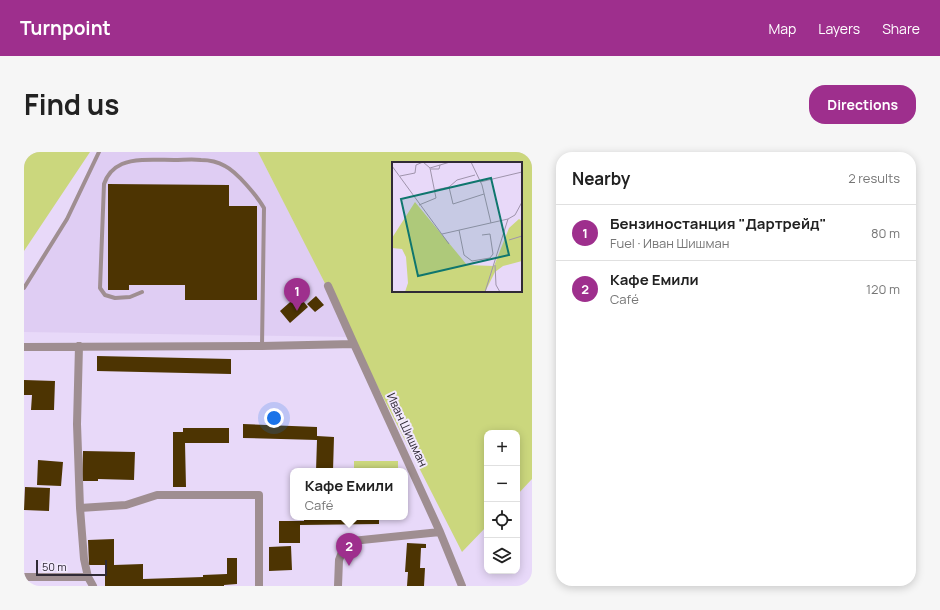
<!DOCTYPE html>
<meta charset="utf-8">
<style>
:root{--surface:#fff;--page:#f6f6f6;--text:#222;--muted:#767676;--line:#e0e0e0;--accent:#9e2f8d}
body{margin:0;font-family:Manrope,sans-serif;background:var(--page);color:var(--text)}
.controls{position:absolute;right:12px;bottom:12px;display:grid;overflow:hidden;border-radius:8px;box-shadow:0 2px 10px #0003}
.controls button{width:36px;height:36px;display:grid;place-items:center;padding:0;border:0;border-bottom:1px solid var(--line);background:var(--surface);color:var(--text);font:20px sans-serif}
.scale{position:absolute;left:12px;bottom:10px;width:71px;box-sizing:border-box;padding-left:4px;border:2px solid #302a36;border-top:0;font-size:11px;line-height:14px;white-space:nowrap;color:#302a36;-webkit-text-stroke:3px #f2e9fd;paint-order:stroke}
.you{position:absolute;left:250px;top:266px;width:14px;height:14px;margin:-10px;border:3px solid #fff;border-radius:50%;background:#1a73e8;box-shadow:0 0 0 6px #1a73e833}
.badge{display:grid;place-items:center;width:26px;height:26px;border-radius:50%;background:var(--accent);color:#fff;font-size:13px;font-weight:700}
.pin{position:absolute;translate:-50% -33px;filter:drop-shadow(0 1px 2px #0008)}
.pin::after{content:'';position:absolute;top:21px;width:14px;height:12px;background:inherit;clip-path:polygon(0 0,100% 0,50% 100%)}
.popup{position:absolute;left:266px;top:316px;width:118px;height:52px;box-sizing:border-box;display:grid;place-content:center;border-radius:8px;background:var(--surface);filter:drop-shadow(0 1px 3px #0005);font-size:13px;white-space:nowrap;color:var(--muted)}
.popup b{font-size:15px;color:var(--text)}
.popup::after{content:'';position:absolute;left:50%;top:100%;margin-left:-8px;border:8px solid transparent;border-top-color:var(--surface)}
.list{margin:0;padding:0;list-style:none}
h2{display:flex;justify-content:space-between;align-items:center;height:52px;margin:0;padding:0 16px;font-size:17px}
h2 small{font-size:13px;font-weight:400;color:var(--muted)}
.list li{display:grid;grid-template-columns:26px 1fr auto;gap:12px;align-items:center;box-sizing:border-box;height:56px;padding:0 16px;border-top:1px solid var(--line)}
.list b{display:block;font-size:15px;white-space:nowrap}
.list p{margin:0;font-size:13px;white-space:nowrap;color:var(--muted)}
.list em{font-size:13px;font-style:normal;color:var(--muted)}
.icon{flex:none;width:22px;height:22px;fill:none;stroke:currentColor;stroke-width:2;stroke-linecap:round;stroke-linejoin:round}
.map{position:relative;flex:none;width:508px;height:434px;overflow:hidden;border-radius:16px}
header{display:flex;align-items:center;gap:24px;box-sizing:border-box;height:56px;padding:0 20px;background:var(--accent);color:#fff}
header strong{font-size:19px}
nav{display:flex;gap:22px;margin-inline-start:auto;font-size:14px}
.intro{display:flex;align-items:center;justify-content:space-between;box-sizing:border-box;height:96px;padding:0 24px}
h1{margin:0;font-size:28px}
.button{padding:10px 18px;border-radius:16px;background:var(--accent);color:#fff;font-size:14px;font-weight:700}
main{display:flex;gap:24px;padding:0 24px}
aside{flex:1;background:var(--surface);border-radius:16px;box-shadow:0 2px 10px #0003}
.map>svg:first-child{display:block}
</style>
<header>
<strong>Turnpoint</strong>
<nav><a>Map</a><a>Layers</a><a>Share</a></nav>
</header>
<div class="intro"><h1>Find us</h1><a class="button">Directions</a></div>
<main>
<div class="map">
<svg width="508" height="434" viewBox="0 0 508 434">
<rect width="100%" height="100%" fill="#e8d9f9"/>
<path fill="#dfcdf3" d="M75,0h159l95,185 -329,-5v-44l43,-69z"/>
<path fill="#cbd77d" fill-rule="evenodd" d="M0,0h66l-66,99z
M234,0h274v327l-15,16v-62h-30v93l-25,26zM369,11h128v128h-128z
M374,309v10h-44v-10z"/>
<path fill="#4d3402" d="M84,32l121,1v21h28v94h-72v-15h-56v5h-21z
M274,143l10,12 -18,16 -10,-12z
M292,144l8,9 -9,7 -8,-8z
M73,204l134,3v15l-134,-3z
M0,228l31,1 -1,29h-23l1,-15h-8z
M219,272l74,3v9l17,1 -1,34h-17l1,-31 -74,-2z
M159,276h46v15h-44l1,44h-13v-55h10z
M59,299l52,1 -1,28 -36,-1v2h-16z
M14,308l25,2 -2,24 -24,-1z
M1,335l25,1 -1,23 -25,-1z
M280,365h75v7l-79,1v18h-21v-22h25z
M90,387v26l29,-1v15l60,-2v-2l24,-1v-16h10v26l-13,1v1h-119v-21h-16l-1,-25z
M383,391l19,1v4h-5l-1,20h5l-1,18h-17l1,-14h-3z
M267,394l1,24 -23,1v-24z"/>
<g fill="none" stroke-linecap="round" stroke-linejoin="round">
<path stroke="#9f8e91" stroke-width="4" d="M0,136l43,-69 32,-67
M118,140l-12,5 -15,1 -10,-3 -5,-7 4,-104c3,-9 9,-16 18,-20 14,-6 36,-4 52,-4 9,0 18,-1 27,0 8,0 17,2 24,6 12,6 32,30 39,42l-2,138"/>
<path stroke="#9f8e91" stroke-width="8" d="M304,134l26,58 86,188 22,54
M55,194l-2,78 3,84 4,51 4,18 5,9
M0,195l238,-1 92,-2
M56,356l46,-3 31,-10h102v91
M0,425h64
M314,434l1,-26 5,-13 8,-6 88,-9"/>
</g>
<g text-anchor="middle" stroke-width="4" stroke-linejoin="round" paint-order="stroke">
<g font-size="12" fill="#302a36" stroke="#f2e9fd">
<text transform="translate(383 278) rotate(65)" y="4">Иван Шишман</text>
</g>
</g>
<g transform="translate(368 10)">
<rect width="130" height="130" fill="#e8d9f9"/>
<path d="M23,40l52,63 27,1 15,-38 10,-9 3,2v40l-19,5 -8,6 -10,20h-80l3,-9 -2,-26 -4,-8 -10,-1v-10z" fill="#cbd77d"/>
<path fill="none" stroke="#9e93ab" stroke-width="1" d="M31,0l7,6 20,-6M79,0l11,23 9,38M0,4l57,78M39,7h8l1,-4M8,14l15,-3 1,-8 7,-3M88,20l42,-10M57,25l4,17 31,-10M43,28l14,-3 8,-7 18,-5M27,43l17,-7 -6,-30M67,68l5,25 8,6 18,-3 3,-4 -3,-20 -8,1M50,72l66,-15 7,-4 7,-13M117,78l13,-4M103,103l1,20 4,7M93,130l23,-73"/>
<path fill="#0f766e" fill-opacity="0.15" stroke="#0f766e" stroke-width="2" d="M99,16l18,77 -91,21 -17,-77z"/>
<rect width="130" height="130" fill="none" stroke="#302a36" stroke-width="2"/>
</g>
</svg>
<div class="controls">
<button>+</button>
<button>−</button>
<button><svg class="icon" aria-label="locate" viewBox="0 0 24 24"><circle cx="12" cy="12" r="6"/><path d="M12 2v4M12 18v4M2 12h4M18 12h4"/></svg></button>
<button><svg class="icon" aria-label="layers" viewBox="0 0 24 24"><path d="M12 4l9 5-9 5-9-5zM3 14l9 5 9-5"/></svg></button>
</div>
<div class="scale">50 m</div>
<div class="you"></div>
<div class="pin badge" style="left:273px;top:159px">1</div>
<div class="pin badge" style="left:325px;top:414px">2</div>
<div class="popup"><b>Кафе Емили</b>Café</div>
</div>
<aside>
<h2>Nearby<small>2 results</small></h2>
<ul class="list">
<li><span class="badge">1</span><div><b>Бензиностанция &quot;Дартрейд&quot;</b><p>Fuel · Иван Шишман</p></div><em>80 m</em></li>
<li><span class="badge">2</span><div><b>Кафе Емили</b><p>Café</p></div><em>120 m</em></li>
</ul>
</aside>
</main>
